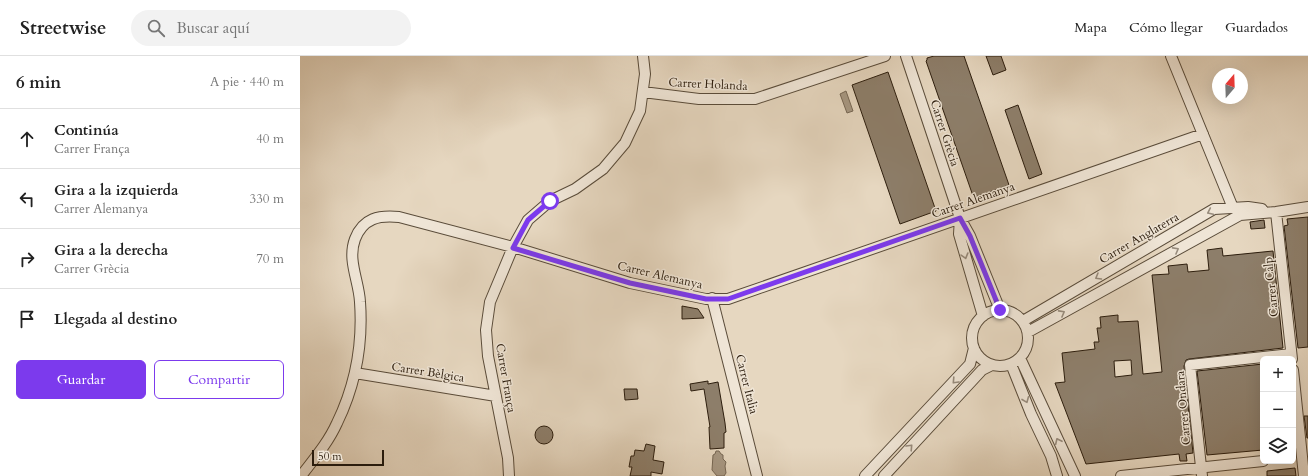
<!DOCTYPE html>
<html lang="es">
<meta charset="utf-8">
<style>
:root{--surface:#fff;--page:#f2f2f2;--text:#222;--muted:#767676;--line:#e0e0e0;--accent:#7c3aed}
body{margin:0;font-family:Cardo,serif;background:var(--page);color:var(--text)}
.controls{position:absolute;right:12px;bottom:12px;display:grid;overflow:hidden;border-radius:6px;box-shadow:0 4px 16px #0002}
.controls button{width:36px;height:36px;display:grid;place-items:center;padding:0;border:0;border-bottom:1px solid var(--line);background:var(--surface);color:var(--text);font:20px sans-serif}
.compass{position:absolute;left:912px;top:12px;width:36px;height:36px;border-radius:50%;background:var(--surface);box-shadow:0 4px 16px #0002;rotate:19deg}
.scale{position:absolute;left:12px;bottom:10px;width:72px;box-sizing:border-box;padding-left:4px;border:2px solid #2c1d0d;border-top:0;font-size:11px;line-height:14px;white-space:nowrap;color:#2c1d0d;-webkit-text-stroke:3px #efe5d6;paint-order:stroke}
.stop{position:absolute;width:12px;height:12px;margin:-9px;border:3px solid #7c3aed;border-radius:50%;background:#fff}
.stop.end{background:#7c3aed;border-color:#fff;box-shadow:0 1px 4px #0008}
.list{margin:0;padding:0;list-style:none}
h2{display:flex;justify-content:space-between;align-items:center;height:52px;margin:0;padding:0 16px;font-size:17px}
h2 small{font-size:13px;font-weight:400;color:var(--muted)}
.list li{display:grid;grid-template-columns:26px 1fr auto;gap:12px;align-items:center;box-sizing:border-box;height:60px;padding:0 16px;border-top:1px solid var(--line)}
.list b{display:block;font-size:15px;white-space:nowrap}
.list p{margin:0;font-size:13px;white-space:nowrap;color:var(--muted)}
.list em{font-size:13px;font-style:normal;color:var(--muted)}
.actions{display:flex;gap:8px;padding:12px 16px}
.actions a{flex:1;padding:9px 0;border:1px solid var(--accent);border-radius:6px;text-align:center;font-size:14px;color:var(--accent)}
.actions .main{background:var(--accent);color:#fff}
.icon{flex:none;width:22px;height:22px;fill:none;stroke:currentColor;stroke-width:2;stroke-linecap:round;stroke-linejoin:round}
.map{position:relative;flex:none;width:1008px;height:420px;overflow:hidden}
header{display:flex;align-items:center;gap:24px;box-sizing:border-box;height:56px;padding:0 20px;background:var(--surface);border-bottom:1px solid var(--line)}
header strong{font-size:19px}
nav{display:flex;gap:22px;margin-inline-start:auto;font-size:14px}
.search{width:280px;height:36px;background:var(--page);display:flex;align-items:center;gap:10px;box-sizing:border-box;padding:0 14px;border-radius:22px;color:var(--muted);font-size:15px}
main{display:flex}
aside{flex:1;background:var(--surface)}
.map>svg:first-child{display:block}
</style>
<header>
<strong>Streetwise</strong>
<div class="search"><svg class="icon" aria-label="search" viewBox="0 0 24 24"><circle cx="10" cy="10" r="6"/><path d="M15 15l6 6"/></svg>Buscar aquí</div>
<nav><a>Mapa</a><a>Cómo llegar</a><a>Guardados</a></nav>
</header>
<main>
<aside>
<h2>6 min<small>A pie · 440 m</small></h2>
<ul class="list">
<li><svg class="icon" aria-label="ahead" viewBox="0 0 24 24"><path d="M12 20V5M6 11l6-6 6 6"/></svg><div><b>Continúa</b><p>Carrer França</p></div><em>40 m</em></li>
<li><svg class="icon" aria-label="left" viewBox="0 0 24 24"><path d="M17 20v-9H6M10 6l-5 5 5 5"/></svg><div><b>Gira a la izquierda</b><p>Carrer Alemanya</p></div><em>330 m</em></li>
<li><svg class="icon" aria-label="right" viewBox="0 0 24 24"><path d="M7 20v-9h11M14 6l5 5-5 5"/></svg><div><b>Gira a la derecha</b><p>Carrer Grècia</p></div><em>70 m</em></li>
<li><svg class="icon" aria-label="arrive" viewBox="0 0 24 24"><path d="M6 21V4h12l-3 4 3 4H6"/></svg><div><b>Llegada al destino</b></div></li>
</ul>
<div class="actions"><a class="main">Guardar</a><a>Compartir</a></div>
</aside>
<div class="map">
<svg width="1008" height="420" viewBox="0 0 1008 420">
<rect width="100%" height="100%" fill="#e6d7c0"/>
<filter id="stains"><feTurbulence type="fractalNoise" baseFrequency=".005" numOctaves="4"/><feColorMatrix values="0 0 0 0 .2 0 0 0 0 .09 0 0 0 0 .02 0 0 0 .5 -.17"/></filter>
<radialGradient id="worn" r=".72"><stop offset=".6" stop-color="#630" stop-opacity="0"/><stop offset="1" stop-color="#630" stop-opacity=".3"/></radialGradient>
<path fill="#a79883" stroke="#766754" d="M546,35l7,20 -6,2 -7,-19z
M416,395h3l2,3 2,1v4l3,3 -1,4 1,7 -2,3h-7l-5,-6 1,-15 2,-1z"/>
<path fill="#8d7e6a" stroke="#2c1d0d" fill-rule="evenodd" d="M634,0h30l45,129 -34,12v-1h-2l-47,-135 1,-1v-2z
M686,0h15l5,14 -13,5z
M588,16l48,139 -36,13 -48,-139z
M718,49l24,69 -13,5 -24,-69z
M1008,161v130l-10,1 -14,-122 4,-1 -1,-6z
M964,164l1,8 -14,1 -1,-7z
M922,192l1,8 50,-5 10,97 -94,11 -3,1 -2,6 9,87 -7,1 1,7h-7l-1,-7 -93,10 -31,-81 10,-1 -3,-29 33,-4 -1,-7h5l-2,-14h4l-1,-11 18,-2v7l20,-1 5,53 19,-2 -10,-97 17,-1 -1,-8 19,-2 1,8 21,-2 -2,-20zM831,304l1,15 -17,2 -1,-16z
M382,250l16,3 6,9 -22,1z
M963,308v86l-56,5 -10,-84z
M408,325v3l10,-2 7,41 1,9 -2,1v15l-14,1 -1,-22h1l-6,-38 -13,2 -1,-7z
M324,333h13l1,10 -13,1z
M1004,360h4v22h-1z
M235 379a9 9 0 1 1 18 0a9 9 0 1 1-18 0Z
M346,388l9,2 -2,14 11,2 -2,12 -11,-2v4h-21l2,-9h-3l2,-11h3l1,-6 9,1z
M995,412l1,8h-29v-5z"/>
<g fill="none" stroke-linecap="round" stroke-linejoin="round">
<defs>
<path id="minor" d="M606,0l54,162 10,18 30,74
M871,0l62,152
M343,36l56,7h56l130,-43
M976,156l16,147
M660,162l-1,16 24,82
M412,242l45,178
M672 282a28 28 0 1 1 56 0a28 28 0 1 1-56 0Z
M723,265l191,-112 34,-2 14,2
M728,276l212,-117 36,-3 32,-5
M720,302l55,118
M711,308l20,50 20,42 6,20
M993,314l11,106
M55,317l141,23
M1,420c13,-17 27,-33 36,-53 18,-37 26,-79 23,-121 -1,-21 -13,-42 -5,-63 8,-21 24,-24 44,-22l114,30 117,36 76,16h22l475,-165
M209,420l-1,-18 -20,-102 -2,-26 4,-28 23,-55 15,-27 22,-19 25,-12 28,-20 22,-26 15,-32 5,-37 -2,-18
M565,420l105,-112 4,-16
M584,420l98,-106 10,-5
M821,420l142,-15
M902,420l-12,-111 101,-11"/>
</defs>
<use href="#minor" stroke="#5a4c3a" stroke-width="12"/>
<use href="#minor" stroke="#efe5d6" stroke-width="10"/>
</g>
<defs><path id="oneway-chevron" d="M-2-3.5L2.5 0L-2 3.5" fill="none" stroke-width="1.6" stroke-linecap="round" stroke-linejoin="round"/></defs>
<g stroke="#978b7c">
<use href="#oneway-chevron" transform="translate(910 156) rotate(155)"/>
<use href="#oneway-chevron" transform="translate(876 194) rotate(-29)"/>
<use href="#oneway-chevron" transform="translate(665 200) rotate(74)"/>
<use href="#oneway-chevron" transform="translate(798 221) rotate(150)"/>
<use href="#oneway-chevron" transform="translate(762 257) rotate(-29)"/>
<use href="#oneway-chevron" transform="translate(655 325) rotate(133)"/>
<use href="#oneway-chevron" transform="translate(726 344) rotate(68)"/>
<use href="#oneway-chevron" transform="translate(758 385) rotate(-115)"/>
<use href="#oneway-chevron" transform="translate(610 391) rotate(-47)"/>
</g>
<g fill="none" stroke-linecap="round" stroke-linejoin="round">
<path stroke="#7c3aed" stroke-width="5" d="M250,145l-22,19 -15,28 117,35 76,16h22l232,-81 10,18 30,74"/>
</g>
<g text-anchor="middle" stroke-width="3" stroke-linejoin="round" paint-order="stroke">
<g font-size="12" fill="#2c1d0d" stroke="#efe5d6">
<text transform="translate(408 28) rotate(3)" y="4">Carrer Holanda</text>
<text transform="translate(645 77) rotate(72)" y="4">Carrer Grècia</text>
<text transform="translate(673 144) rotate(-19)" y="4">Carrer Alemanya</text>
<text transform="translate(839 182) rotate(-30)" y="4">Carrer Anglaterra</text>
<text transform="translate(360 219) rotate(13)" y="4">Carrer Alemanya</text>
<text transform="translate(971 231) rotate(-96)" y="4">Carrer Calp</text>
<text transform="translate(128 316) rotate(9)" y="4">Carrer Bèlgica</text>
<text transform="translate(206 322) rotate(80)" y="4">Carrer França</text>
<text transform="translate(447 328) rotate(76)" y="4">Carrer Italia</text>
<text transform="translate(883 352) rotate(-95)" y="4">Carrer Ondara</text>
</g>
</g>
<rect width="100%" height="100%" filter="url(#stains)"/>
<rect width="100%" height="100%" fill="url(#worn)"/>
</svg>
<div class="controls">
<button>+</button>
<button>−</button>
<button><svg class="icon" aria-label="layers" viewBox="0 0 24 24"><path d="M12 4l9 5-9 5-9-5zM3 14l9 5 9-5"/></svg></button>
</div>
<svg class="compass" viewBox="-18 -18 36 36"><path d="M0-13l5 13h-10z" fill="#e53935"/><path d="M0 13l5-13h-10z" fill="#767676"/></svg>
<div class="scale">50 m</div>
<div class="stop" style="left:250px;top:145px"></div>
<div class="stop end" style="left:700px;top:254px"></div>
</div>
</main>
